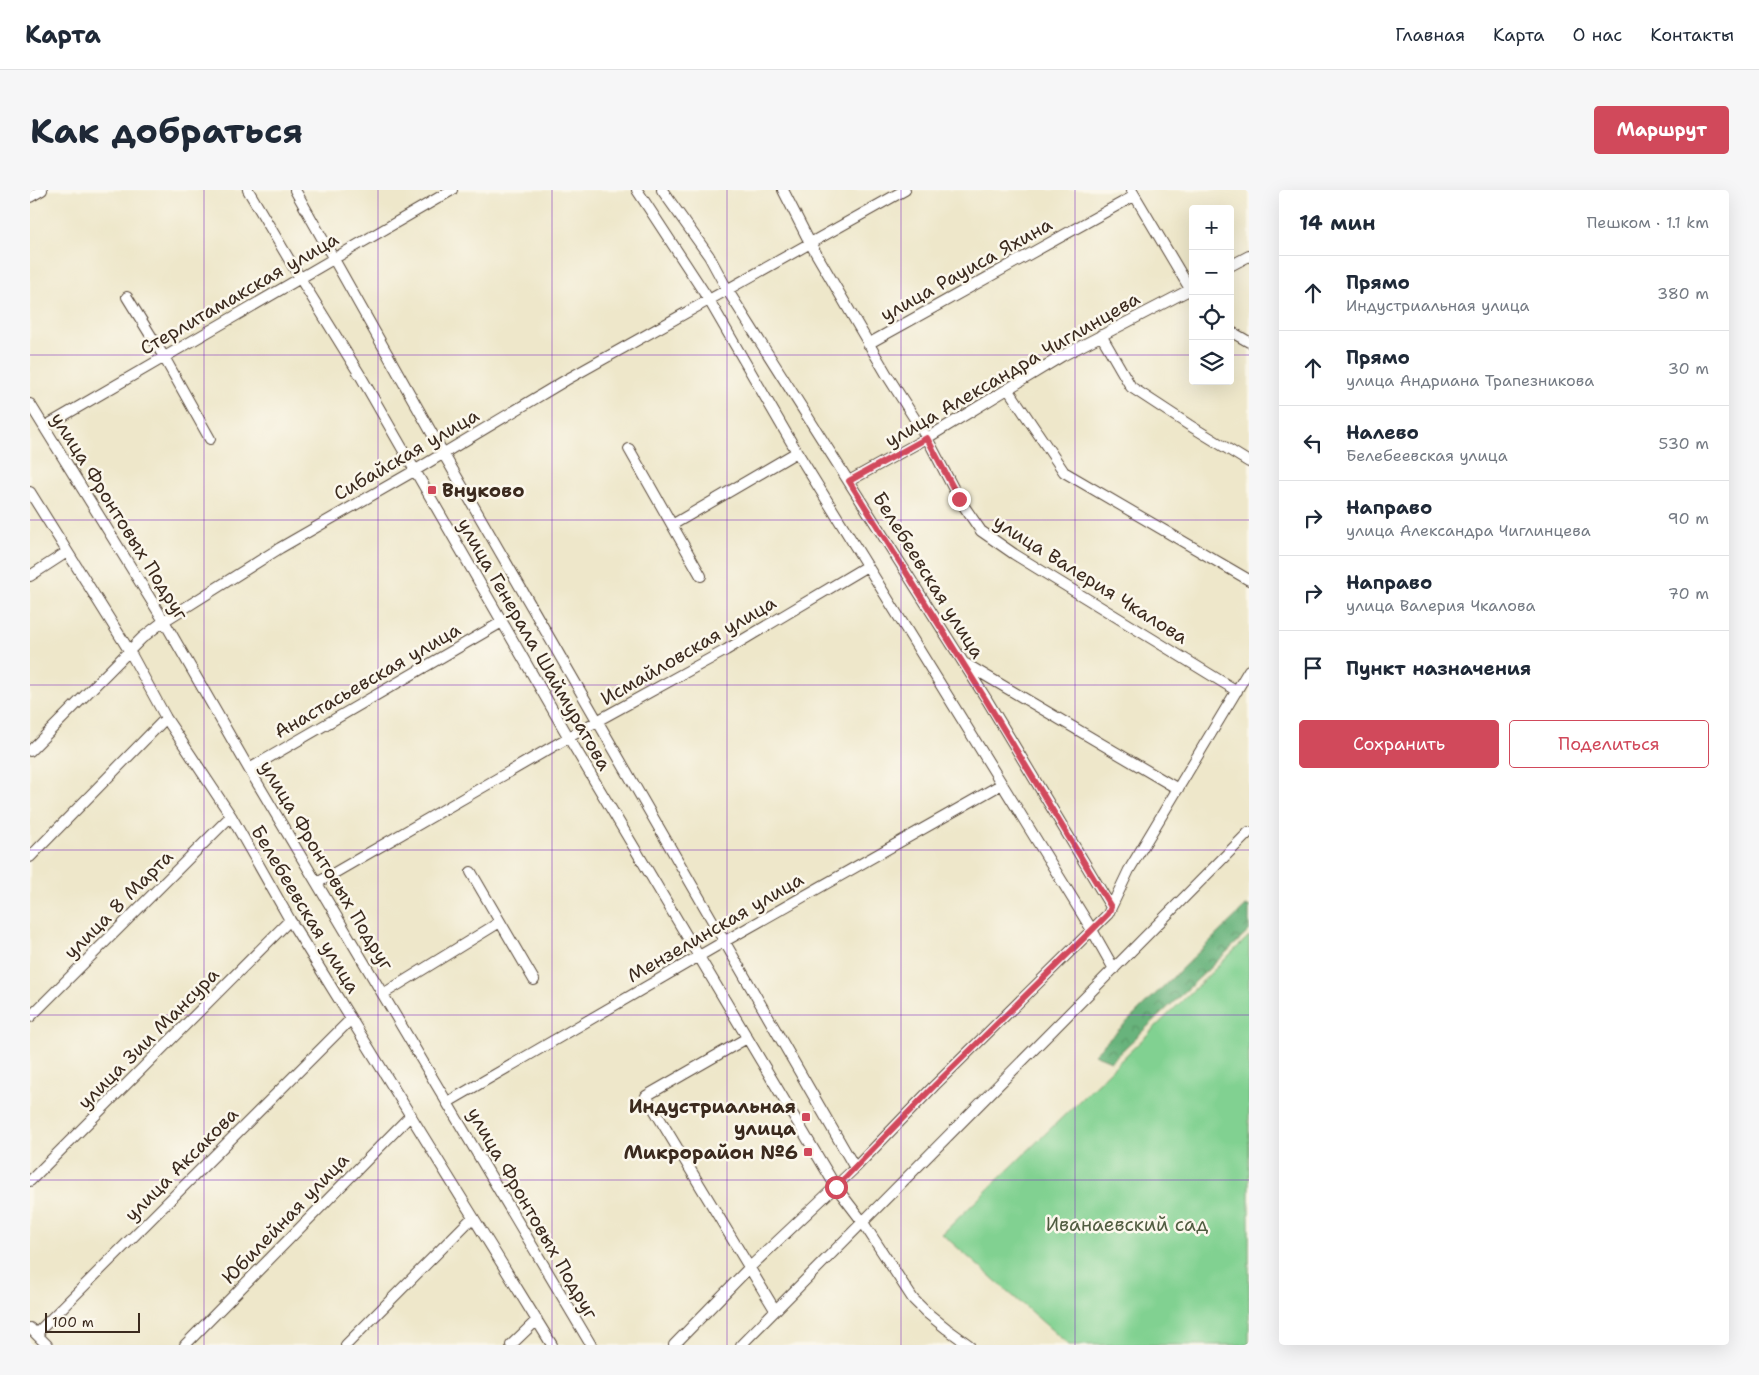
<!DOCTYPE html>
<html lang="ru">
<meta charset="utf-8">
<style>
:root{--surface:#fff;--page:#f6f6f7;--text:#1f2937;--muted:#747a83;--line:#e0e1e3;--accent:#d1495b}
body{margin:0;font-family:"Shantell Sans",sans-serif;background:var(--page);color:var(--text)}
.controls{position:absolute;right:15px;top:15px;display:grid;overflow:hidden;border-radius:5px;box-shadow:0 5px 20px #0002}
.controls button{width:45px;height:45px;display:grid;place-items:center;padding:0;border:0;border-bottom:1px solid var(--line);background:var(--surface);color:var(--text);font:25px sans-serif}
.scale{position:absolute;left:15px;bottom:12px;width:95px;box-sizing:border-box;padding-left:5px;border:2px solid #3b2a1e;border-top:0;font-size:14px;line-height:18px;white-space:nowrap;color:#3b2a1e;-webkit-text-stroke:4px #fbf7ec;paint-order:stroke}
.stop{position:absolute;width:15px;height:15px;margin:-11px;border:4px solid #d1495b;border-radius:50%;background:#fff}
.stop.end{background:#d1495b;border-color:#fff;box-shadow:0 1px 5px #0008}
.list{margin:0;padding:0;list-style:none}
h2{display:flex;justify-content:space-between;align-items:center;height:65px;margin:0;padding:0 20px;font-size:21px}
h2 small{font-size:16px;font-weight:400;color:var(--muted)}
.list li{display:grid;grid-template-columns:32px 1fr auto;gap:15px;align-items:center;box-sizing:border-box;height:75px;padding:0 20px;border-top:1px solid var(--line)}
.list b{display:block;font-size:19px;white-space:nowrap}
.list p{margin:0;font-size:16px;white-space:nowrap;color:var(--muted)}
.list em{font-size:16px;font-style:normal;color:var(--muted)}
.actions{display:flex;gap:10px;padding:15px 20px}
.actions a{flex:1;padding:11px 0;border:1px solid var(--accent);border-radius:5px;text-align:center;font-size:18px;color:var(--accent)}
.actions .main{background:var(--accent);color:#fff}
.icon{flex:none;width:28px;height:28px;fill:none;stroke:currentColor;stroke-width:2;stroke-linecap:round;stroke-linejoin:round}
.map{position:relative;flex:none;width:1219px;height:1155px;overflow:hidden;border-radius:5px}
header{display:flex;align-items:center;gap:30px;box-sizing:border-box;height:70px;padding:0 25px;background:var(--surface);border-bottom:1px solid var(--line)}
header strong{font-size:24px}
nav{display:flex;gap:28px;margin-inline-start:auto;font-size:18px}
.intro{display:flex;align-items:center;justify-content:space-between;box-sizing:border-box;height:120px;padding:0 30px}
h1{margin:0;font-size:35px}
.button{padding:12px 22px;border-radius:5px;background:var(--accent);color:#fff;font-size:18px;font-weight:700}
main{display:flex;gap:30px;padding:0 30px}
aside{flex:1;background:var(--surface);border-radius:5px;box-shadow:0 5px 20px #0002}
.map>svg:first-child{display:block}
</style>
<header>
<strong>Карта</strong>
<nav><a>Главная</a><a>Карта</a><a>О нас</a><a>Контакты</a></nav>
</header>
<div class="intro"><h1>Как добраться</h1><a class="button">Маршрут</a></div>
<main>
<div class="map">
<svg width="1219" height="1155" viewBox="0 0 1219 1155">
<defs>
<pattern id="forest-crowns" width="20" height="18" patternUnits="userSpaceOnUse" patternTransform="scale(1.25)"><rect width="20" height="18" fill="#68b37b"/><path d="M2 6a3 3 0 1 1 6 0M12 15a3 3 0 1 1 6 0" fill="none" stroke="#579264"/></pattern>
</defs>
<rect width="100%" height="100%" fill="#fbf7ec"/>
<filter id="ink" filterUnits="userSpaceOnUse"><feTurbulence type="fractalNoise" baseFrequency=".02" numOctaves="2"/><feDisplacementMap in="SourceGraphic" scale="10" xChannelSelector="R" yChannelSelector="G"/><feConvolveMatrix kernelMatrix="1 2 1 2 8 2 1 2 1" color-interpolation-filters="sRGB"/></filter>
<filter id="wash" filterUnits="userSpaceOnUse"><feTurbulence type="fractalNoise" baseFrequency=".0096" numOctaves="4" result="noise"/><feDisplacementMap in="SourceGraphic" scale="20" xChannelSelector="R" yChannelSelector="G"/><feGaussianBlur stdDeviation="1.12" result="paint"/><feColorMatrix in="noise" values="0 0 0 0 0 0 0 0 0 0 0 0 0 0 0 0 0 1.4 0 .05"/><feComposite in="paint" operator="in"/></filter>
<g filter="url(#wash)">
<rect width="100%" height="100%" fill="#eee7ca"/>
<path fill="#81d191" stroke="#5e7e58" d="M1219,746v409h-180l-127,-111z"/>
<path fill="url(#forest-crowns)" stroke="#526e4c" d="M1216,716h3v25l-138,130 -17,-7z"/>
</g>
<g filter="url(#ink)">
<g fill="none" stroke-linecap="round" stroke-linejoin="round">
<defs>
<path id="minor" d="M218,0l52,88 60,97 209,363 267,449 26,34 51,78 13,13 21,17 22,16
M265,0l148,263 412,715
M607,0l72,110 88,152 295,478 22,39
M632,0l47,66 19,35 259,409 124,207
M753,0l27,53 77,132 40,63 32,61 22,32 33,23 223,137
M1102,1l61,103
M0,7l12,-7
M1200,76l19,-10
M97,107l37,60 46,82
M1200,141l19,11
M1071,145l30,52 58,38 60,37
M838,154l266,-148
M978,199l56,83 185,108
M0,214l134,217 85,148 342,576
M14,237l408,-237
M599,259l72,127
M819,291l78,-43 135,-82 131,-68
M0,302l100,160 36,66 65,98 59,104 262,425
M642,335l125,-73
M0,386l37,-24
M936,474l212,125
M0,561l112,-113 22,-17 116,-73 134,-77 152,-91 339,-190
M219,579l253,-147
M0,667l136,-139
M441,682l63,108
M287,693l280,-162 129,-71 141,-84
M353,804l117,-72
M0,827l201,-201
M717,848l-101,58 129,214
M418,912l277,-161 277,-157
M0,991l260,-261
M0,1138l17,17
M6,1144l315,-315
M155,1155l226,-230
M316,1155l127,-128
M481,1155l26,-25
M644,1155l75,-77 106,-100 79,-82 174,-172 21,-44 120,-200
M711,1155l508,-513"/>
</defs>
<use href="#minor" stroke="#564638" stroke-width="12"/>
<use href="#minor" stroke="#fff" stroke-width="10"/>
</g>
</g>
<g fill="none" stroke-linecap="round" stroke-linejoin="round" filter="url(#ink)">
<path stroke="#d1495b" stroke-width="6" d="M806,997l98,-101 158,-156 16,-16 3,-7 -125,-207 -137,-219 78,-43 32,61"/>
</g>
<path fill="none" stroke="#7b2cbf" stroke-width="1" stroke-opacity="0.55" d="M174,0v1155M348,0v1155M522,0v1155M697,0v1155M871,0v1155M1045,0v1155M0,165h1163M1200,165h19M0,330h1219M0,495h1219M0,660h1219M0,825h1219M0,990h1219"/>
<g fill="#d1495b" stroke="#fbf7ec" stroke-width="2">
<rect x="397" y="295" width="10" height="10" rx="2.5"/>
<rect x="771" y="922" width="10" height="10" rx="2.5"/>
<rect x="773" y="957" width="10" height="10" rx="2.5"/>
</g>
<g text-anchor="middle" stroke-width="5" stroke-linejoin="round" paint-order="stroke">
<g font-size="19" fill="#3b2a1e" stroke="#fbf7ec">
<text transform="translate(936 79) rotate(-29)" y="7">улица Рауиса Яхина</text>
<text transform="translate(209 103) rotate(-30)" y="7">Стерлитамакская улица</text>
<text transform="translate(982 179) rotate(-30)" y="7">улица Александра Чиглинцева</text>
<text transform="translate(376 264) rotate(-30)" y="7">Сибайская улица</text>
<text transform="translate(90 326) rotate(58)" y="7">улица Фронтовых Подруг</text>
<text transform="translate(899 385) rotate(58)" y="7">Белебеевская улица</text>
<text transform="translate(1061 389) rotate(32)" y="7">улица Валерия Чкалова</text>
<text transform="translate(505 454) rotate(60)" y="7">улица Генерала Шаймуратова</text>
<text transform="translate(658 460) rotate(-30)" y="7">Исмайловская улица</text>
<text transform="translate(337 490) rotate(-30)" y="7">Анастасьевская улица</text>
<text transform="translate(297 675) rotate(59)" y="7">улица Фронтовых Подруг</text>
<text transform="translate(88 714) rotate(-45)" y="7">улица 8 Марта</text>
<text transform="translate(276 719) rotate(59)" y="7">Белебеевская улица</text>
<text transform="translate(685 737) rotate(-30)" y="7">Мензелинская улица</text>
<text transform="translate(118 848) rotate(-45)" y="7">улица Зии Мансура</text>
<text transform="translate(151 974) rotate(-45)" y="7">улица Аксакова</text>
<text transform="translate(503 1023) rotate(60)" y="7">улица Фронтовых Подруг</text>
<text transform="translate(255 1028) rotate(-46)" y="7">Юбилейная улица</text>
</g>
<g font-size="19" font-weight="bold" fill="#3b2a1e" stroke="#fbf7ec" text-anchor="end">
<text x="412" y="307" text-anchor="start">Внуково</text>
<text x="766" y="923">Индустриальная<tspan x="766" dy="22">улица</tspan></text>
<text x="768" y="969">Микрорайон №6</text>
</g>
<g font-size="19" fill="#505c40" stroke="#fbf7ec">
<text x="1097" y="1041">Иванаевский сад</text>
</g>
</g>
</svg>
<div class="controls">
<button>+</button>
<button>−</button>
<button><svg class="icon" aria-label="locate" viewBox="0 0 24 24"><circle cx="12" cy="12" r="6"/><path d="M12 2v4M12 18v4M2 12h4M18 12h4"/></svg></button>
<button><svg class="icon" aria-label="layers" viewBox="0 0 24 24"><path d="M12 4l9 5-9 5-9-5zM3 14l9 5 9-5"/></svg></button>
</div>
<div class="scale">100 m</div>
<div class="stop" style="left:806px;top:997px"></div>
<div class="stop end" style="left:929px;top:309px"></div>
</div>
<aside>
<h2>14 мин<small>Пешком · 1.1 km</small></h2>
<ul class="list">
<li><svg class="icon" aria-label="ahead" viewBox="0 0 24 24"><path d="M12 20V5M6 11l6-6 6 6"/></svg><div><b>Прямо</b><p>Индустриальная улица</p></div><em>380 m</em></li>
<li><svg class="icon" aria-label="ahead" viewBox="0 0 24 24"><path d="M12 20V5M6 11l6-6 6 6"/></svg><div><b>Прямо</b><p>улица Андриана Трапезникова</p></div><em>30 m</em></li>
<li><svg class="icon" aria-label="left" viewBox="0 0 24 24"><path d="M17 20v-9H6M10 6l-5 5 5 5"/></svg><div><b>Налево</b><p>Белебеевская улица</p></div><em>530 m</em></li>
<li><svg class="icon" aria-label="right" viewBox="0 0 24 24"><path d="M7 20v-9h11M14 6l5 5-5 5"/></svg><div><b>Направо</b><p>улица Александра Чиглинцева</p></div><em>90 m</em></li>
<li><svg class="icon" aria-label="right" viewBox="0 0 24 24"><path d="M7 20v-9h11M14 6l5 5-5 5"/></svg><div><b>Направо</b><p>улица Валерия Чкалова</p></div><em>70 m</em></li>
<li><svg class="icon" aria-label="arrive" viewBox="0 0 24 24"><path d="M6 21V4h12l-3 4 3 4H6"/></svg><div><b>Пункт назначения</b></div></li>
</ul>
<div class="actions"><a class="main">Сохранить</a><a>Поделиться</a></div>
</aside>
</main>
